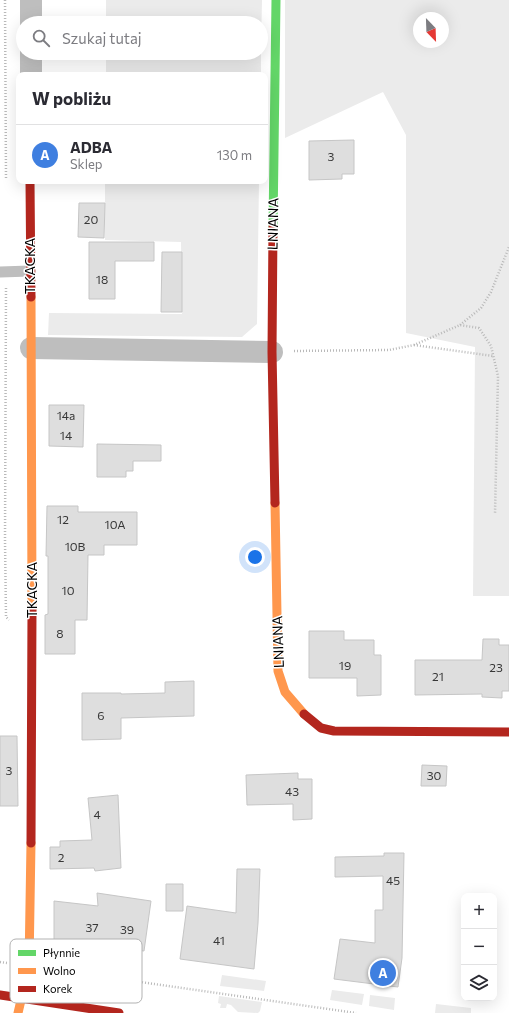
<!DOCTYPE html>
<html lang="pl">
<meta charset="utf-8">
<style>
:root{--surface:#fff;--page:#f7f7f7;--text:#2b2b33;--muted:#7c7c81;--line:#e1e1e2;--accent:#d93025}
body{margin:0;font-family:Commissioner,sans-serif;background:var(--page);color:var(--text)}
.controls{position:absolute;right:12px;bottom:12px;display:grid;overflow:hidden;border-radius:8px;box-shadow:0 4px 16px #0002}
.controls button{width:36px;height:36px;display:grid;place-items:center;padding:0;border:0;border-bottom:1px solid var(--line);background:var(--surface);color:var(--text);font:20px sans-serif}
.compass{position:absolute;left:413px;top:12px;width:36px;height:36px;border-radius:50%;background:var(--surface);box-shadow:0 4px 16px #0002;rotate:157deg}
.you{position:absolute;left:255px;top:557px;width:14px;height:14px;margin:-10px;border:3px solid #fff;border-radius:50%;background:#1a73e8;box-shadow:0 0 0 6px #1a73e833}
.badge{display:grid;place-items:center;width:26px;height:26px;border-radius:50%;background:var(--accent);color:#fff;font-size:13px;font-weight:700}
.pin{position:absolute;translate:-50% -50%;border:2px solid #fff;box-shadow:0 1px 4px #0006}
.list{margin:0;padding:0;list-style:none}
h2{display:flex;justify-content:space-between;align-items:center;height:52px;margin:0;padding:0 16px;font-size:17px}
h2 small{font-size:13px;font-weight:400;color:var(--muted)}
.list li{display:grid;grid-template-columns:26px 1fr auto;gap:12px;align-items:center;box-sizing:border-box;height:60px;padding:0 16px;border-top:1px solid var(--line)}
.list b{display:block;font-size:15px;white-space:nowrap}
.list p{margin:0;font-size:13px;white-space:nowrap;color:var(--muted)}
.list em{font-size:13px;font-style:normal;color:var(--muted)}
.icon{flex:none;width:22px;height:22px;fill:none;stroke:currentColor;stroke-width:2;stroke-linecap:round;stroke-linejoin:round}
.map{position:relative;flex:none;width:509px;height:1013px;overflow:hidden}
.search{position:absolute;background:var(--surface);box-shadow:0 4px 16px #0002;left:16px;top:16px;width:252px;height:44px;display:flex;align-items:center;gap:10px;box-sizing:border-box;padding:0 14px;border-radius:22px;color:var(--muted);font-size:15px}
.panel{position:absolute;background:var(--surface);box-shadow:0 4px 16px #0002;left:16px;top:72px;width:252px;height:112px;border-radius:8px}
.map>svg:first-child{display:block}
</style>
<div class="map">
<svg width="509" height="1013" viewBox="0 0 509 1013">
<rect width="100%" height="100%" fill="#fff"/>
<path fill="#ebebeb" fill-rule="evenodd" d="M106,0h156l-1,47v-24h-155z
M285,0h224v596h-36l2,-249 -69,-14v-198l-23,-43 -98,46zM419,18h24v24h-24z
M106,53h155v22h-155z
M105,181h154l-2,143 -15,13 -194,-2 1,-22 133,1 -1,-72 -76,-2z
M222,975l44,6 -2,10 -44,-5z
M332,990l32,4 -2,11 -32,-5z
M370,995l25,3 -1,12 -25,-4z
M219,996l43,6 -2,9 -2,2 -20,-1 -7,-7 -4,-1 -1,4h-6l1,-4 -3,-1z
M436,1004l35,4v5h-36z"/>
<path fill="#dedede" stroke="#c6c6c6" d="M354,140v34h-12v5l-33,1v-39z
M79,203h26l-1,35 -26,-1z
M89,242h65v19h-39v38h-26z
M162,252h20v60h-21z
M49,405h35l-1,42 -34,-1z
M97,444l64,1v16h-28v10h-7v6h-29z
M47,506h31v6h59v33h-33v10h-16l-1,65h-12v34h-30v-39l3,-1v-58h-2z
M309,631h35v9h30v15h7v40l-24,1v-18h-48z
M483,639h16v6h10v46h-7v7l-20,-1v-3l-67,1v-35h67z
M194,681v35l-73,2v21l-39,1v-47h39v1l44,-1v-11z
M0,736h17l1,70h-18z
M422,765l25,1 -1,20h-25z
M298,773v6h14v40l-19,1v-16l-46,1 -1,-30z
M118,795l3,73 -26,3 -1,-3 -44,1v-22h10v-6l32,-1 -4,-42z
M384,853h20l-2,105 -4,29 -64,-8 6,-40 35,4v-33h8v-34l-48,1v-20l49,-1z
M237,869h23l-2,54 -4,46 -74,-10 7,-53 49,7z
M166,884h17v27h-17z
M97,893l54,8 -7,50 -90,-11v-39l44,5z"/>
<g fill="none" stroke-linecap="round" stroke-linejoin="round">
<path stroke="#b9b9b9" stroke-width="2.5" stroke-dasharray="1 2" stroke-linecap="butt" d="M5,0l1,179
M6,288l-1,252 1,77 3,3
M460,325l21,-17 10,-16 18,-45
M414,345l79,11
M294,351l95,-1 25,-5 46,-20 19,3 12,18 7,30 -3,138
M0,962l7,1
M50,969l306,44"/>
<path stroke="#bebebe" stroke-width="11" d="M0,272l30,-1"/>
<path stroke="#bebebe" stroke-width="22" d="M31,23v-23
M31,75v-22
M31,348l241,4"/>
<path stroke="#63d668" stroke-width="9" d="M273,227l3,-227"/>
<path stroke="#ff974d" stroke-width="9" d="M31,297l1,312
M275,503l3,168 7,21 19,22
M18,1013l11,-47 2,-123"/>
<path stroke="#b3261e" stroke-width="9" d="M30,181l1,116
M273,227l-1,125 3,151
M304,714l17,14 13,3 175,1
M31,843l1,-234
M0,995l119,18"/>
</g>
<g text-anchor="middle" stroke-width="3" stroke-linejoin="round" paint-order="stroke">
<g font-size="12" fill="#383838">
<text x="331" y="161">3</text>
<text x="91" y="224">20</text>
<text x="102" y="284">18</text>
<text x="66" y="420">14a</text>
<text x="66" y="440">14</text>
<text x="63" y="524">12</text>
<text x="115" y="529">10A</text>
<text x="75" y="551">10B</text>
<text x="68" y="595">10</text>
<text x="60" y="638">8</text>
<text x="345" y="670">19</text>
<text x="496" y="672">23</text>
<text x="438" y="681">21</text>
<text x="101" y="720">6</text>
<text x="9" y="775">3</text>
<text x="434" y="780">30</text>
<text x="292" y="796">43</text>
<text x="97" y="819">4</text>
<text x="61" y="862">2</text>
<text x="393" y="885">45</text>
<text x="92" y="932">37</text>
<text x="127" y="934">39</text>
<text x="219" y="945">41</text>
</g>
<g font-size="14" fill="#000" stroke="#fff">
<text transform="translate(273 224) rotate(-89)" y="5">LNIANA</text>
<text transform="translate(30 266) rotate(-90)" y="5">TKACKA</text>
<text transform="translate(32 590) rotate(-90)" y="5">TKACKA</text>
<text transform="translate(278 642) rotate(-92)" y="5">LNIANA</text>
</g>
</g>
<rect x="10" y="939" width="132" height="64" rx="6" fill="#fff" stroke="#b2b2b2" stroke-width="1"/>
<rect x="18" y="950" width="18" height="6" fill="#63d668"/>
<rect x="18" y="968" width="18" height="6" fill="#ff974d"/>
<rect x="18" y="986" width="18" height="6" fill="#b3261e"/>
<g font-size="11" fill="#000">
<text x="43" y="957">Płynnie</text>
<text x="43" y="975">Wolno</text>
<text x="43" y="993">Korek</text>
</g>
</svg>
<div class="controls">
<button>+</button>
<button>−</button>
<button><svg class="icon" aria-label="layers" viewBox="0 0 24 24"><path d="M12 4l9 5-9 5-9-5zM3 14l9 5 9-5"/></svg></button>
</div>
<svg class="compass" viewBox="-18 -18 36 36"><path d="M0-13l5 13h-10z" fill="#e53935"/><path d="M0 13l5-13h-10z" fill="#7c7c81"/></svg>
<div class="you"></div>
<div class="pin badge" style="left:383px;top:973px;background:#3f7fe0">A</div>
<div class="search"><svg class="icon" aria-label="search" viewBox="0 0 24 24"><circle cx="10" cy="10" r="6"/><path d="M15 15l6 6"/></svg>Szukaj tutaj</div>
<section class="panel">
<h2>W pobliżu<small></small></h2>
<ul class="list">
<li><span class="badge" style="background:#3f7fe0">A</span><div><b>ADBA</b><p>Sklep</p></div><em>130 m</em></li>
</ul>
</section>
</div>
